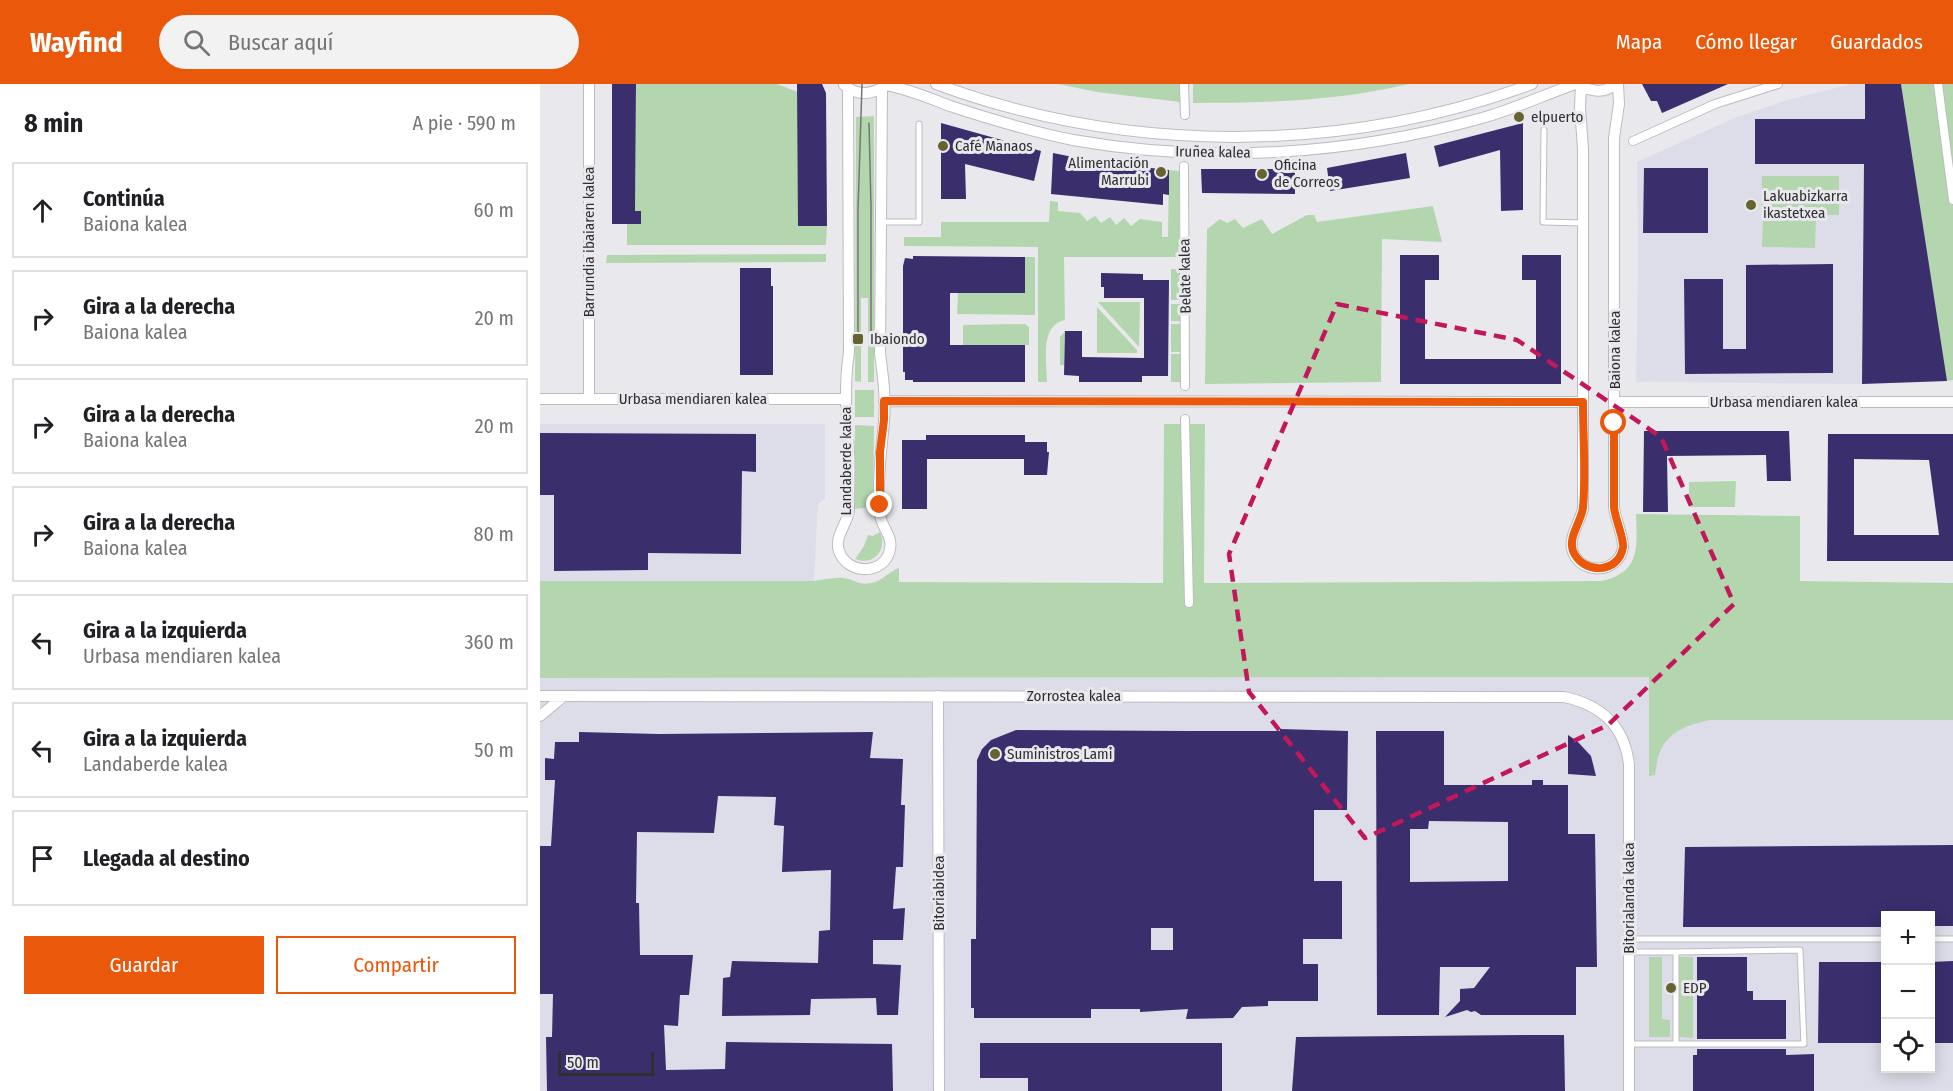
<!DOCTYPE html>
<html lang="es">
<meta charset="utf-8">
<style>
:root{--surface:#fff;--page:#f2f2f2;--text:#202124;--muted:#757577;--line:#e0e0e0;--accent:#ea580c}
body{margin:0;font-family:"Fira Sans Condensed",sans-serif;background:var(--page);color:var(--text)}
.controls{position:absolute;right:18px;bottom:18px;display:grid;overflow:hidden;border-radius:0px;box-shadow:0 3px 15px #0003}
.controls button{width:54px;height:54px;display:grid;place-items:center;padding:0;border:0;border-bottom:2px solid var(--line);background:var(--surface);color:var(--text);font:30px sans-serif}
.scale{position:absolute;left:18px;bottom:15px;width:96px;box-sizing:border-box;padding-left:6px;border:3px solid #2f2e30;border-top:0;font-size:16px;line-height:21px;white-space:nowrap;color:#2f2e30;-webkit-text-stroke:4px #e9e9ed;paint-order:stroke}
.stop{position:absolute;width:18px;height:18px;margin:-14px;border:4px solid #ea580c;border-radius:50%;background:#fff}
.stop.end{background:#ea580c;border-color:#fff;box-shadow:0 2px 6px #0008}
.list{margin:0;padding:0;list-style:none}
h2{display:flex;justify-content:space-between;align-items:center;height:78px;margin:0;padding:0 24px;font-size:26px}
h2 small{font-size:20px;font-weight:400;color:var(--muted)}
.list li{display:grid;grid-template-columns:39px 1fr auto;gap:18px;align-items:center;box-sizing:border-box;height:96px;margin:0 12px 12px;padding:0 12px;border:2px solid var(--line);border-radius:0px}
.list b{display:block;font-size:22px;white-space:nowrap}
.list p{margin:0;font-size:20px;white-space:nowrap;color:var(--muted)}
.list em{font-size:20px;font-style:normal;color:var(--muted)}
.actions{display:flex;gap:12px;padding:18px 24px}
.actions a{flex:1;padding:14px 0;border:2px solid var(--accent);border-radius:0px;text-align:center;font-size:21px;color:var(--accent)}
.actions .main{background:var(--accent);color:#fff}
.icon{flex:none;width:33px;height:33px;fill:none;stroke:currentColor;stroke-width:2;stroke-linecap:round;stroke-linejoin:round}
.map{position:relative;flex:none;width:1413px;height:1007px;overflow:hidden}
header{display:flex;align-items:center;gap:36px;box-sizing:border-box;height:84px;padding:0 30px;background:var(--accent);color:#fff}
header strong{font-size:28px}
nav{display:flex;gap:33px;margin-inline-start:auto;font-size:21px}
.search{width:420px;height:54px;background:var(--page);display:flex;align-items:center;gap:15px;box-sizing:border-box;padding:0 21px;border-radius:33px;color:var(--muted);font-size:22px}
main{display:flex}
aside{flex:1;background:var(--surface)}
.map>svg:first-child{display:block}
</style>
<header>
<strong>Wayfind</strong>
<div class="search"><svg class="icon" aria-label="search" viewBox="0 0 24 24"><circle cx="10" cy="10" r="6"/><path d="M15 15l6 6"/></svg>Buscar aquí</div>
<nav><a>Mapa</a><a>Cómo llegar</a><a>Guardados</a></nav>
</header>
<main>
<aside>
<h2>8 min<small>A pie · 590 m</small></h2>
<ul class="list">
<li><svg class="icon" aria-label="ahead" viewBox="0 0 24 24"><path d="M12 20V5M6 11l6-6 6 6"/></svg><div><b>Continúa</b><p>Baiona kalea</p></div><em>60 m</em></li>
<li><svg class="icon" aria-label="right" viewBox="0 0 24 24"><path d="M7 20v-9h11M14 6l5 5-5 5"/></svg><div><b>Gira a la derecha</b><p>Baiona kalea</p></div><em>20 m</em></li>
<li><svg class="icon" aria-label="right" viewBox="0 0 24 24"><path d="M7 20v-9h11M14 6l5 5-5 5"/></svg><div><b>Gira a la derecha</b><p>Baiona kalea</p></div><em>20 m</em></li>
<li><svg class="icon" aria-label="right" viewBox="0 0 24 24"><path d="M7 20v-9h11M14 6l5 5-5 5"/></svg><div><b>Gira a la derecha</b><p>Baiona kalea</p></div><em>80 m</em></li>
<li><svg class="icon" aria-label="left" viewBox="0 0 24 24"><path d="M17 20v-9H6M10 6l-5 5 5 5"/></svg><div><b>Gira a la izquierda</b><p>Urbasa mendiaren kalea</p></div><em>360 m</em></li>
<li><svg class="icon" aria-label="left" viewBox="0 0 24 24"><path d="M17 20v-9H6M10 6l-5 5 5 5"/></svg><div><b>Gira a la izquierda</b><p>Landaberde kalea</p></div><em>50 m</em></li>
<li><svg class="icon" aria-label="arrive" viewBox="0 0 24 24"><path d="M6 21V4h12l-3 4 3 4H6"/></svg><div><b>Llegada al destino</b></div></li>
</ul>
<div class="actions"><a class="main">Guardar</a><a>Compartir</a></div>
</aside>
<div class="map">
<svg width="1413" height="1007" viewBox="0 0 1413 1007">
<rect width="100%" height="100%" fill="#e9e9ed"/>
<path fill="#dddde9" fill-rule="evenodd" d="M1311,0h14l-3,300 -226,-2 2,-123 -1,-97 95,-43 55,-19z
M0,340h285v75l-7,5 -4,77h-274z
M1109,593v42l304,1v371h-1413v-413zM1346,832h44v152h-44z"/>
<path fill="#b4d6af" d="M96,0h141l21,8v134h29l-1,19h-199v-21h14v-12l-6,-1z
M518,0h122v18l-83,-10z
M653,0h216c-71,17 -143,19 -216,19z
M1361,0h52v296l-7,1z
M334,32v266h-6v-84h-7v84l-6,-1 1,-264z
M629,86l10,1v86h-115l1,63c-26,5 -18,43 -18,62h-9v-135l-134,-1v-9h37v-15h108l1,-21 8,1v9l22,2 7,8 8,-5 6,7 9,-6 6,8 8,-7 7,8 9,-7 22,3v15h6z
M1222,92h77v39h-78z
M893,122l9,36 -60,-3 -1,143 -176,2 2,-155 13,-10 7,4 8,-4 8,9 19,-9 10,15 35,-19h7l3,7z
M1223,133l53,2 -1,29 -53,-1z
M286,170v8l-220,1 1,-8z
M485,173h10v58l-78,-1 1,-21h67z
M631,185h9l-1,31h-8z
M558,218h42l-1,45z
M631,220h9v17h-9z
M557,223l40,43v3h-40z
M485,240l4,3v18h-66v-20z
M631,240h9v28h-9z
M525,247l-1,34h-4v-28z
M631,270h9v28h-9z
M315,306h19v27h-19z
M624,340h41l-1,159 397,-2c40,-8 36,-35 35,-67l164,2v65l153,2v137h-243c-20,4 -42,11 -50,32 -3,7 -4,16 -5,23l-6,1v-99l-1109,1v-97h274c9,-1 20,-4 29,-3 12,1 15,9 32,4 9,-3 15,-11 24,-14v14l264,1z
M315,341l19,1 -1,81 -18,2z
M1196,397l-1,26h-46v-25z
M340,448c8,19 -7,34 -25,27l9,-13 4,-11 5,1z
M1109,873h13v62l8,1v17h-21z
M1139,873h14v81l-14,-1z"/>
<path fill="#3a2e6d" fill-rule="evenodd" d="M72,0h24l-1,127h6v13h-29z
M257,0h25l4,9 1,133h-29z
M1102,0h86l-66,29 -5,-12h-6z
M1325,0h36l46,297 -85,3 2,-220h-109v-45h110z
M401,39l100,28 -7,30 -69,-17 1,35h-25z
M983,39v87l-22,1 -1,-61 -61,17 -5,-21z
M513,69l45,9 71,8v25l-6,-1v11l-112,-11z
M866,69l4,25 -80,13 -3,-23z
M1104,84h64v65h-65z
M661,85h94v25l-93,-1z
M860,171h39v25h-14v79h111v-79h-14v-25h39v129h-161z
M373,172l112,1v36h-75v52h75v37h-112v-2h-8v-8h-2v-106l2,-8 8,1z
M1293,180v109l-148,1 -1,-95h39v70h23v-84z
M200,184h31v18h2v89h-33z
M561,189l42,1v6h26l-1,96h-26v6h-63v-6l-15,-1 1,-44h17v26l62,1v-60h-40v-11h-3z
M1104,347h145l2,50h-24l-1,-26 -99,1 1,56h-25z
M0,349l216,1v38l-14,-1 -1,83 -93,-1v17l-94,1v-76h-14z
M1288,350h125v127h-126zM1314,375l75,1 10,75h-85z
M386,351h99v7h22v10h2l-2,23h-23v-16h-97v50h-25v-69h24z
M740,645l68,2 -1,79h-33v71h28v58h-39v25h15v37h-50v5l-26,1 -9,11 -47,1 2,-10 -48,3v-3h-49v9h-117v-10h-3v-69h5l1,-179 5,-11 9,-9 25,-10 170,1h94zM611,844h22v22h-22z
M836,647h68v54h88v-5h11v5h25v49h27l2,133h-21v48h-95l-6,-4 -4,1 -4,-2 -22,7 15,-16v-12l14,-1 16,-21h-50l-1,48h-62zM889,737l79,1v59l-98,1v-53h18z
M39,648l80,2 214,-2 -3,26 33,1 -2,46h4l-2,62h-7l-3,42 12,-1 -2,32h-30v24l28,1 -3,50h-21l-1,-17 -65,1 -1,16 -88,1 1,-38 7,-1 2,-16 86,2 1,-32 11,-1 1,-60 -49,2 2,-46 -10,-1 2,-28 -58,-1 -4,37 -77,-1 -1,71h3l1,52h53l-4,40h-9l-2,31 -14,-1 2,45 59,-1 1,-27 166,2 1,47h-346l-1,-54h6l1,-43h-13v-148h11l4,-66h-10v-22l9,1 1,-17h24z
M1028,651l9,6 14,15 5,20 -28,-2z
M1413,761v81h-23v-11h-44v12h-203l2,-80z
M1157,873h50v34h6v9h33v39h-89z
M1413,877v82h-23v-81z
M1279,878h67v81h-68z
M983,951h41l1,56h-273l4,-54z
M440,959h242v48h-194v-13h-48z
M1157,965h89v6l28,-1v37h-121v-36h4z"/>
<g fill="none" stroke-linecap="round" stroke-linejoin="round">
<defs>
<path id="service" d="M1004,46l-1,92 41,1
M342,138h37v-98
M1089,855h257
M1390,855h23
M1089,868h47v92h-47
M1136,868l124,-2 4,94h-128"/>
<path id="pedestrian" d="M644,0l1,31
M1398,0l15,116
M1093,57l82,-37 63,-20
M644,82l1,220
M645,335l4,184"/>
<path id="minor" d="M396,0c190,70 405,71 596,0
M1041,0l-1,23 3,42v360c-3,12 -14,28 -11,40 7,27 46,25 51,-1 1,-11 -8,-29 -9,-41v-369l5,-34 -1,-20
M304,1c13,11 27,10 41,1
M346,1c23,4 43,13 64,21 40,13 82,26 123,34 135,24 277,15 409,-22 32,-9 62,-23 93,-34
M1041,3c13,4 23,7 34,-3
M308,5l1,263c-5,33 -3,65 0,98 1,20 0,41 0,61 -2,13 -15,26 -10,40 8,24 46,25 51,-2 3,-13 -9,-22 -10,-35 -3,-30 1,-61 4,-92 2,-23 -1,-46 -4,-69l2,-265
M0,315h306
M49,315v-315
M344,317l699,1
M1075,318h338
M0,612l1024,1c38,8 60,29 65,67v327
M398,612l1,395
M0,632l24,-20"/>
</defs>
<use href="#service" stroke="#bcbcc0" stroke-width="7"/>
<use href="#pedestrian" stroke="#bcbcc0" stroke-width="10"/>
<use href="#minor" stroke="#bcbcc0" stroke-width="12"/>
<use href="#service" stroke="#fff" stroke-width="5"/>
<use href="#pedestrian" stroke="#fff" stroke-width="8"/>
<use href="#minor" stroke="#fff" stroke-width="10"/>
<path stroke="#757578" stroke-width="1.5" d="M329,39l2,85v130
M318,255v-129l4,-126"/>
</g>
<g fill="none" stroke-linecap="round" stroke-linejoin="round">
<path stroke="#ea580c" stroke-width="8" d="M340,421v-53l4,-32v-19l699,1c0,34 3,73 0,106 -2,14 -15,29 -10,43 10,24 46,23 50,-4 1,-9 -8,-28 -9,-40v-84"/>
</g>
<path fill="none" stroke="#c2185b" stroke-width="4.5" stroke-dasharray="12 8" stroke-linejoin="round" d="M797,220l180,36 144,97 73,167 -126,121 -243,113 -116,-146 -20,-138z"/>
<g fill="#666330" stroke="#e9e9ed" stroke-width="2">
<circle cx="979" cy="33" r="6"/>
<circle cx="403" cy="62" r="6"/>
<circle cx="621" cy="88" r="6"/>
<circle cx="722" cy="90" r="6"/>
<circle cx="1211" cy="121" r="6"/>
<rect x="312" y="249" width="12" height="12" rx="3"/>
<circle cx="455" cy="670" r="6"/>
<circle cx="1131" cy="904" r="6"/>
</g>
<g text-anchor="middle" stroke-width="6" stroke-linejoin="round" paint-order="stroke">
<g font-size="15" fill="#2f2e30" stroke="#e9e9ed" text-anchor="start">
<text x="991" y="38">elpuerto</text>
<text x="415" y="67">Café Manaos</text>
<text x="609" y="84" text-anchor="end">Alimentación<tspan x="609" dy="17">Marrubi</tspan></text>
<text x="734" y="86">Oficina<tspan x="734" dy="17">de Correos</tspan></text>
<text x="1223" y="117">Lakuabizkarra<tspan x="1223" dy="17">ikastetxea</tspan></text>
<text x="330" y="260">Ibaiondo</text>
<text x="467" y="675">Suministros Lami</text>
<text x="1143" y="909">EDP</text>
</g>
<g font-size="15" fill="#2f2e30" stroke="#e9e9ed">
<text transform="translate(673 68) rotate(1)" y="5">Iruñea kalea</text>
<text transform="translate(49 158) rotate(-90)" y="5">Barrundia ibaiaren kalea</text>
<text transform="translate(645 192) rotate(-91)" y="5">Belate kalea</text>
<text transform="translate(1075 266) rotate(-90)" y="5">Baiona kalea</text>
<text x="153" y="320">Urbasa mendiaren kalea</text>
<text x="1244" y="323">Urbasa mendiaren kalea</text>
<text transform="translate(306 377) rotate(-90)" y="5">Landaberde kalea</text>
<text x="534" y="617">Zorrostea kalea</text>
<text transform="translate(399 809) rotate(-90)" y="5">Bitoriabidea</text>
<text transform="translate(1089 814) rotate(-90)" y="5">Bitorialanda kalea</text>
</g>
</g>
</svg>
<div class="controls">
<button>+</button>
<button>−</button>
<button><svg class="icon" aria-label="locate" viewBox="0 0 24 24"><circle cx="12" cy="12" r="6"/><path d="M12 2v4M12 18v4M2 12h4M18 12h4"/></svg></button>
</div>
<div class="scale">50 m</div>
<div class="stop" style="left:1074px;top:339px"></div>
<div class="stop end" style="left:340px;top:421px"></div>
</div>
</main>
